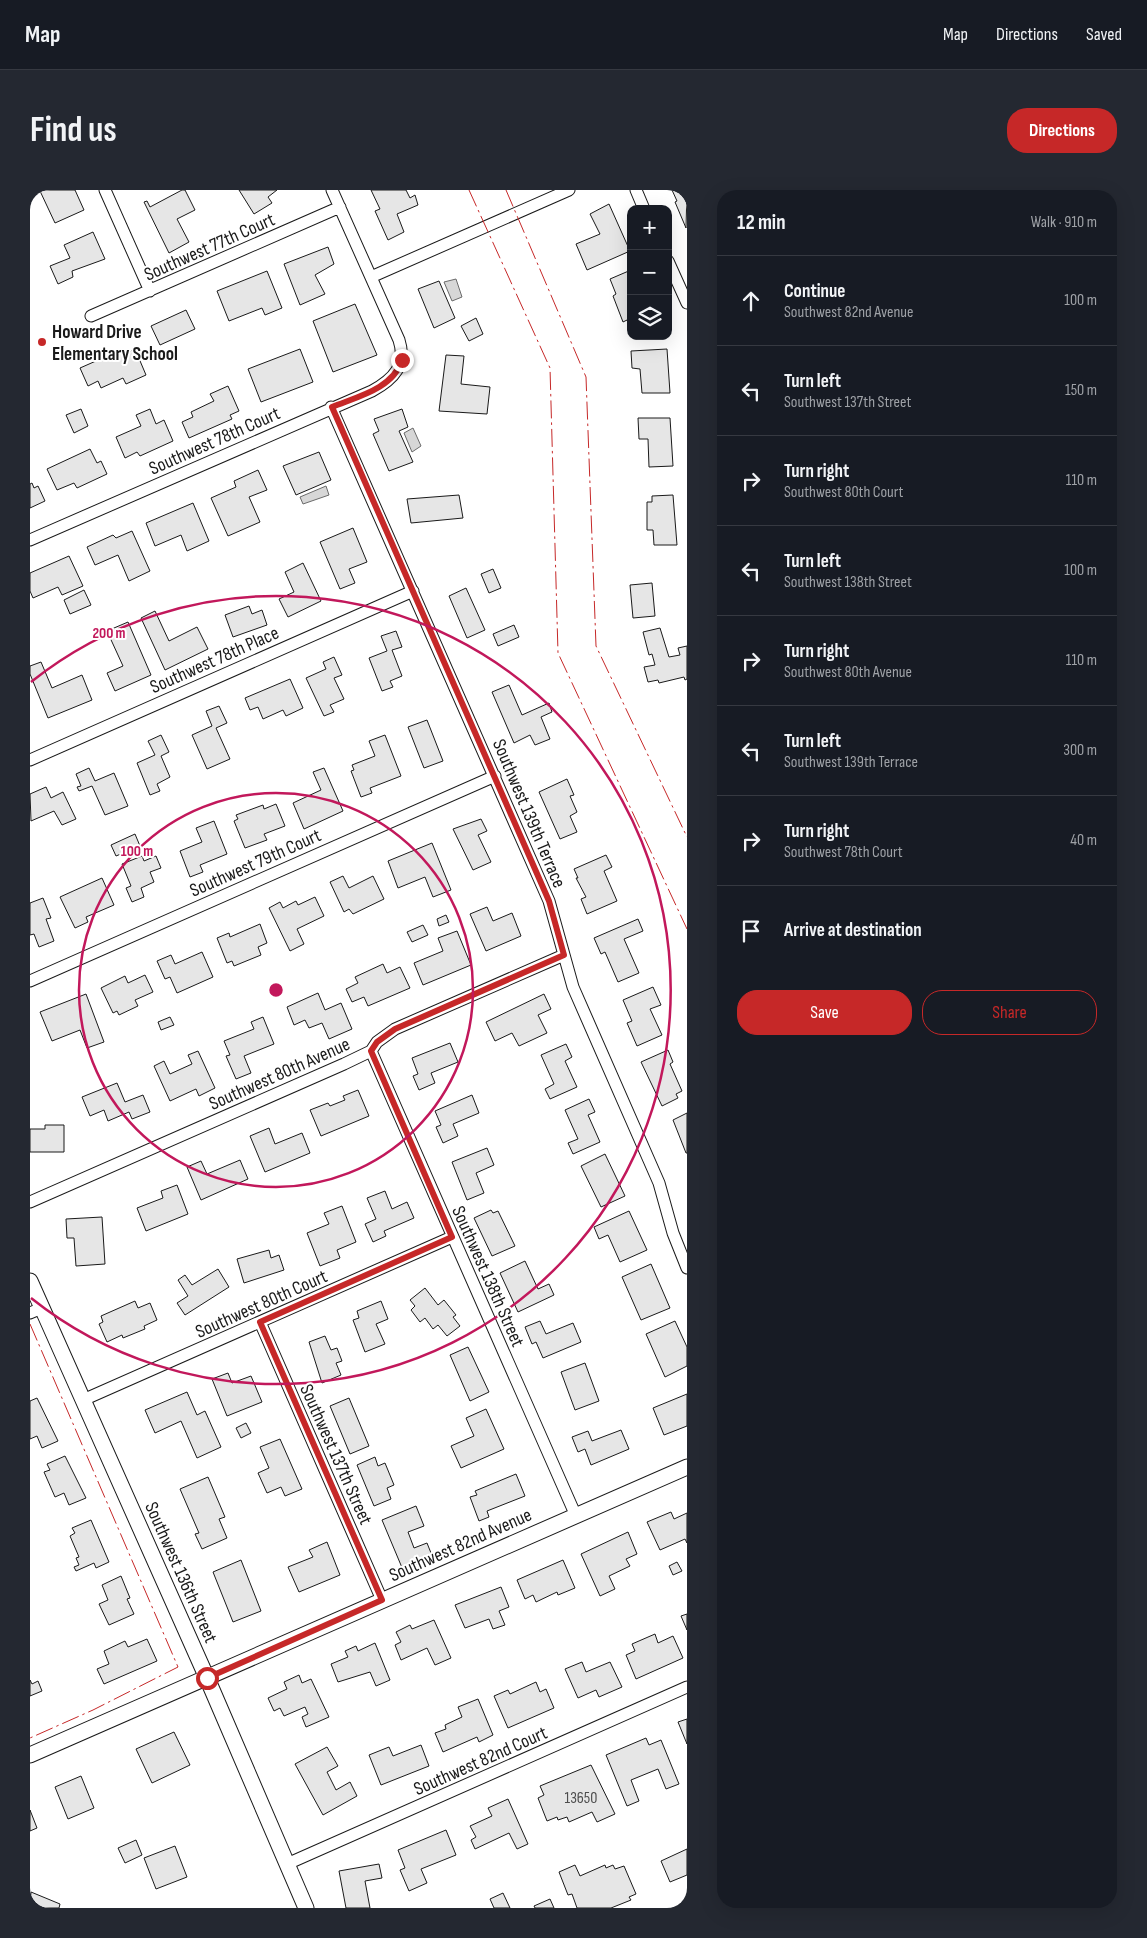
<!DOCTYPE html>
<meta charset="utf-8">
<style>
:root{--surface:#171b24;--page:#242831;--text:#f1f3f6;--muted:#9ea1a6;--line:#363941;--accent:#c62828}
body{margin:0;font-family:"Sofia Sans Condensed",sans-serif;background:var(--page);color:var(--text)}
.controls{position:absolute;right:15px;top:15px;display:grid;overflow:hidden;border-radius:10px;box-shadow:0 5px 20px #0002}
.controls button{width:45px;height:45px;display:grid;place-items:center;padding:0;border:0;border-bottom:1px solid var(--line);background:var(--surface);color:var(--text);font:25px sans-serif}
.stop{position:absolute;width:15px;height:15px;margin:-11px;border:4px solid #c62828;border-radius:50%;background:#fff}
.stop.end{background:#c62828;border-color:#fff;box-shadow:0 1px 5px #0008}
.list{margin:0;padding:0;list-style:none}
h2{display:flex;justify-content:space-between;align-items:center;height:65px;margin:0;padding:0 20px;font-size:21px}
h2 small{font-size:16px;font-weight:400;color:var(--muted)}
.list li{display:grid;grid-template-columns:32px 1fr auto;gap:15px;align-items:center;box-sizing:border-box;height:90px;padding:0 20px;border-top:1px solid var(--line)}
.list b{display:block;font-size:19px;white-space:nowrap}
.list p{margin:0;font-size:16px;white-space:nowrap;color:var(--muted)}
.list em{font-size:16px;font-style:normal;color:var(--muted)}
.actions{display:flex;gap:10px;padding:15px 20px}
.actions a{flex:1;padding:11px 0;border:1px solid var(--accent);border-radius:20px;text-align:center;font-size:18px;color:var(--accent)}
.actions .main{background:var(--accent);color:#fff}
.icon{flex:none;width:28px;height:28px;fill:none;stroke:currentColor;stroke-width:2;stroke-linecap:round;stroke-linejoin:round}
.map{position:relative;flex:none;width:657px;height:1718px;overflow:hidden;border-radius:20px}
header{display:flex;align-items:center;gap:30px;box-sizing:border-box;height:70px;padding:0 25px;background:var(--surface);border-bottom:1px solid var(--line)}
header strong{font-size:24px}
nav{display:flex;gap:28px;margin-inline-start:auto;font-size:18px}
.intro{display:flex;align-items:center;justify-content:space-between;box-sizing:border-box;height:120px;padding:0 30px}
h1{margin:0;font-size:35px}
.button{padding:12px 22px;border-radius:20px;background:var(--accent);color:#fff;font-size:18px;font-weight:700}
main{display:flex;gap:30px;padding:0 30px}
aside{flex:1;background:var(--surface);border-radius:20px;box-shadow:0 5px 20px #0002}
.map>svg:first-child{display:block}
</style>
<header>
<strong>Map</strong>
<nav><a>Map</a><a>Directions</a><a>Saved</a></nav>
</header>
<div class="intro"><h1>Find us</h1><a class="button">Directions</a></div>
<main>
<div class="map">
<svg width="657" height="1718" viewBox="0 0 657 1718">
<rect width="100%" height="100%" fill="#fff"/>
<path fill="#d7d7d7" stroke="#6a6a6a" d="M426,89l6,18 -10,4 -8,-19z
M383,238l8,18 -9,6 -8,-19z
M296,296l3,9 -26,9 -3,-7z"/>
<path fill="#e6e6e6" stroke="#1a1a1a" d="M3,0h42l9,20 -29,13 -15,-32 -5,2z
M152,0h3l10,20 -18,9 12,23 -20,11 -25,-51 3,-1 3,6z
M209,0h38l-9,7 4,6 -18,11z
M341,0h35l4,8 5,-3 3,10 -21,9 7,18 -16,8 -13,-29 5,-2z
M642,0h15l-1,38 -11,-26 2,-1z
M579,14l21,47 -43,19 -11,-26 24,-10 -10,-20z
M63,42l12,27 -33,12 1,6 -15,7 -8,-18 20,-8 -6,-13z
M298,57l6,17 -19,11 10,19 -25,11 -16,-41z
M601,80v57l-1,1 -3,-8 -4,2 -10,-26 3,-2 -6,-15z
M237,81l15,37 -17,7 -3,-7 -33,13 -12,-30z
M409,91l16,37 -21,10 -16,-39z
M325,114l22,51 -44,17 -20,-51z
M156,120l9,19 -35,16 -9,-19z
M446,128l7,16 -14,7 -8,-15z
M105,159l11,26 -20,9 -3,-6 -22,10 -3,-7 -10,5 -8,-18 41,-18 1,5z
M270,159l13,33 -52,20 -13,-33z
M637,159l3,44h-28l-2,-24 -8,-1 -1,-17z
M416,165l18,1 -3,28 29,3 -3,27 -48,-3z
M198,196l11,25 -9,4 2,4 -43,19 -7,-16 11,-5 -2,-5 23,-11 -4,-7z
M51,219l7,17 -14,7 -8,-18z
M120,219l6,15 8,-4 9,21 -33,15 -3,-4 -12,6 -9,-21 25,-11 -5,-11z
M372,219l6,18 -9,4 14,31 -24,9 -16,-37 6,-3 -5,-12z
M608,228h32l3,48 -24,1 -1,-28h-9z
M60,259l7,14 4,-2 6,13 -30,14 -3,-5 -17,7 -10,-21z
M289,262l12,28 -35,15 -13,-29z
M228,280l9,20 -18,7 11,25 -32,14 -17,-38 25,-11 -2,-6z
M2,293l2,5 4,-2 7,15 -15,7v-24z
M429,305l4,23 -52,5 -4,-24z
M643,305l4,50h-23l-1,-15h-6v-28h5v-6z
M163,313l16,38 -22,10 -6,-16 -26,11 -9,-23z
M323,338l14,34 -18,7 6,14 -15,6 -20,-47z
M102,341l18,40 -21,10 -11,-26 -23,10 -8,-18 26,-12 3,3z
M39,366l14,30 -21,9 -4,-8 -25,11 -3,-7v-18z
M273,373l18,38 -33,16 -9,-18 15,-7 -9,-20z
M463,379l8,19 -12,5 -8,-19z
M622,393l3,33 -22,2 -3,-33z
M436,398l19,42 -18,8 -18,-42z
M54,400l7,15 -21,9 -6,-14z
M219,416l3,8 10,-4 5,15 -34,12 -8,-22z
M125,421l14,30 28,-14 11,22 -43,21 -24,-52z
M98,432l23,53 -36,16 -8,-18 16,-7 -16,-35z
M484,435l5,12 -21,9 -5,-12z
M630,438l9,29 11,-2 -2,-7 9,-2v33l-2,1 -1,-3 -25,6 -1,-3 -10,2 -4,-15 11,-2 -3,-11 -3,1 -6,-23z
M366,441l6,16 -10,3 10,26 -12,5 3,6 -11,4 -13,-33 18,-7 -6,-15z
M304,467l8,18 -8,3 10,21 -14,6 4,7 -10,4 -18,-38 20,-9 -3,-7z
M11,472l11,26 30,-13 10,25 -44,18 -18,-44v-8z
M260,489l13,29 -17,8 -3,-6 -20,9 -5,-12 -8,3 -5,-12z
M479,495l13,30 27,-12 3,9 -11,5 9,22 -15,6 -5,-10 -16,8 -22,-51z
M189,516l8,17 -11,5 14,31 -23,10 -15,-34 20,-9 -6,-15z
M397,530l16,41 -19,7 -16,-41z
M131,545l8,17 -8,4 9,21 -13,7 3,7 -10,4 -13,-32 18,-8 -7,-14z
M355,545l16,41 -31,12 2,5 -11,4 -10,-26 3,-1 -2,-5 23,-9 -6,-15z
M59,578l6,13 19,-8 14,33 -23,9 -13,-29 -13,5 -2,-4 4,-1 -5,-12z
M294,578l19,43 -39,18 -11,-26 28,-13 -8,-18z
M537,589l7,16 -4,1 7,16 -7,4 7,16 -17,7 -21,-47z
M16,597l5,11 12,-6 13,27 -14,6 -8,-14 -23,10 -1,-27z
M246,614l9,22 -21,8 3,6 -22,8 -11,-27 4,-2 -2,-4 27,-10 1,4z
M451,629l6,12 -9,4 13,27 -18,8 -20,-41z
M184,631l13,33 -27,11 3,7 -13,5 -10,-26 22,-9 -6,-14z
M105,644l5,12 -24,10 -5,-11z
M402,653l19,47 -18,7 -8,-20 -27,11 -10,-27z
M576,665l6,12 -8,4 13,30 -30,13 -6,-15 5,-2 -10,-19h2l-4,-9z
M112,666l2,5 12,-5 5,12 -11,4 4,10 -13,6 3,9 -12,5 -6,-14 5,-2 -9,-22z
M313,686l6,12 24,-12 11,23 -31,15 -4,-5 -5,3 -14,-30z
M72,688l12,27 -28,12 2,5 -13,6 -15,-31z
M285,707l9,19 -27,13 7,15 -14,7 -21,-43 11,-6 3,6 13,-7 2,4z
M13,708l8,20 -5,1 8,22 -15,6 -5,-13 -4,1v-32z
M457,717l6,14 19,-8 9,23 -35,15 -16,-37z
M416,725l3,7 -10,4 -2,-7z
M608,729l5,12 -19,8 15,34 -21,9 -13,-30 -4,2 -7,-16z
M230,734l7,19 -9,4 3,8 -27,11 -2,-5 -5,2 -10,-25 12,-5 1,4z
M393,735l5,10 -16,7 -5,-10z
M427,741l14,34 -48,20 -9,-22 29,-12 -5,-13z
M172,762l11,25 -36,16 -7,-16 -5,2 -8,-18 14,-6 4,9z
M353,774l4,9 13,-6 10,21 -42,18 -4,-9 -12,5 -6,-13 12,-6 -3,-6z
M115,785l8,17 -18,8 3,6 -19,9 -2,-4 -4,2 -12,-25 24,-12 3,7z
M623,797l8,18 -11,4 12,26 -25,11 -10,-23 5,-2 -9,-21z
M288,803l7,17 16,-7 11,26 -23,10 -7,-16 -13,5 -4,-8 -11,5 -7,-18z
M56,804l18,48 -17,6 -7,-18 -28,11 -12,-29z
M514,804l7,15 -13,6 9,18 -28,13 -7,-13 -17,8 -9,-19z
M140,827l4,8 -13,5 -3,-8z
M233,827l11,27 -30,12 7,17 -15,6 -10,-23 4,-1 -6,-14 30,-12 -3,-7z
M420,853l8,19 -27,11 4,10 -16,7 -6,-14 5,-2 -6,-16z
M536,854l6,13 -7,4 12,26 -27,12 -5,-10 9,-5 -13,-29z
M638,860l5,12 -3,2 12,27 -6,3 2,4 -16,8 -21,-44z
M168,861l17,37 -16,8 -3,-7 -26,12 -16,-35 10,-5 6,13 22,-10 -4,-9z
M87,893l8,19 18,-7 7,17 -18,7 -3,-7 -21,9 -4,-11 -14,6 -8,-19z
M328,900l11,26 -48,20 -11,-26 18,-7 2,3 15,-6 -2,-4z
M442,905l7,18 -26,11 5,12 -15,7 -7,-16 5,-2 -6,-14z
M559,909l6,13 -7,3 12,27 -27,12 -5,-11 10,-4 -13,-29z
M657,923v40h-1l-13,-33z
M15,935h19v27h-34v-23h15z
M239,938l6,16 27,-11 8,20 -45,19 -15,-36z
M457,958l7,17 -18,8 8,20 -17,7 -15,-38z
M575,964l20,42 -24,11 -20,-41z
M210,970l8,19 -47,21 -14,-33 14,-6 6,13z
M147,995l11,29 -42,17 -9,-23 26,-10 -2,-7z
M355,1001l7,18 15,-7 7,16 -30,13 2,5 -13,6 -8,-18 11,-5 -9,-21z
M312,1016l14,36 -19,8 3,8 -20,8 -13,-33 22,-9 -5,-11z
M461,1020l2,3 5,-2 17,35 -23,10 -18,-38z
M599,1021l18,39 -27,12 -12,-27 -9,4 -5,-12z
M72,1027l3,47 -29,2 -2,-28h-7l-1,-19z
M239,1060l2,8 8,-3 5,15 -40,13 -7,-24z
M495,1071l13,28 11,-5 5,11 -36,17 -18,-39z
M621,1074l19,44 -29,12 -19,-43z
M188,1079l11,18 -44,28 -8,-12 11,-7 -10,-16 7,-5 7,10z
M395,1098l13,17 6,-5 12,15 -3,2 7,9 -13,10 -9,-11 -5,4 -8,-11 -5,4 -9,-12 4,-4 -5,-6z
M105,1111l3,7 12,-5 7,17 -13,6 1,3 -22,9 -1,-3 -15,7 -8,-18 4,-2 -2,-6z
M351,1111l7,18 -12,5 9,20 -20,8 -12,-32 6,-2 -2,-7z
M510,1131l6,13 27,-11 8,19 -38,16 -7,-16 -4,2 -7,-17z
M645,1131l12,26v19l-22,11 -19,-43z
M295,1146l6,14 6,-2 5,13 -6,2 5,12 -19,8 -13,-41z
M438,1157l21,45 -19,9 -20,-46z
M555,1173l14,38 -24,9 -14,-38z
M198,1183l4,10 19,-7 11,26 -35,14 -15,-37z
M157,1202l10,23 8,-4 16,36 -24,11 -16,-37 -26,12 -10,-23z
M657,1204v32l-23,9 -11,-27z
M7,1208l21,43 -16,7 -5,-12 -7,3v-38z
M319,1208l20,48 -19,8 -20,-48z
M456,1219l18,40 -43,19 -10,-22 23,-10 -8,-18z
M216,1233l5,10 -10,5 -5,-10z
M591,1240l8,19 -38,16 -6,-16 -7,3 -6,-15 16,-6 4,10z
M250,1249l22,50 -17,7 -4,-9 -14,6 -9,-20 11,-5 -9,-21z
M35,1266l21,42 -17,7 -5,-12 -9,4 -11,-25 6,-2 -3,-6z
M345,1267l3,9 7,-3 9,22 -7,3 4,11 -17,7 -17,-41z
M486,1284l9,22 -38,15 2,6 -10,4 -9,-24 7,-2 -2,-4z
M178,1287l17,40 -6,2 8,19 -25,11 -7,-15 4,-1 -19,-44z
M386,1316l8,20 -16,6 6,16 13,-5 6,15 -30,12 -21,-50z
M641,1322l3,7 13,-6v30l-2,-4 -25,11 -13,-28z
M61,1330l18,42 -13,6 -2,-5 -18,8 -2,-4 5,-2 -3,-7 3,-1 -9,-21 5,-3 -3,-5z
M598,1342l9,22 -11,5 4,7 -21,10 6,13 -15,7 -19,-42z
M297,1352l13,33 -41,17 -11,-25 25,-10 -4,-7z
M211,1370l20,51 -28,11 -20,-50z
M533,1370l12,28 -17,7 -1,-3 -21,10 -3,-7 -8,4 -8,-19z
M647,1372l5,9 -9,4 -4,-9z
M91,1386l9,22 -3,1 7,15 -25,11 -10,-21 9,-4 -6,-15z
M471,1397l8,20 -10,4 6,14 -12,4 -4,-10 -24,9 -10,-23z
M657,1424v16l-6,-14z
M404,1430l17,38 -16,7 -8,-17 -26,12 -6,-15 6,-3 -5,-10 14,-7 2,4z
M625,1444l3,9 15,-7 10,22 -47,21 -10,-24 9,-4 -3,-7z
M117,1449l10,22 -53,23 -7,-15 12,-5 -5,-13 21,-10 3,6z
M345,1453l15,37 -14,6 -6,-14 -32,10 -7,-18 17,-7 -3,-6 11,-5 2,5z
M552,1472l4,10 24,-10 12,25 -23,10 -3,-7 -18,8 -13,-29z
M269,1485l3,8 9,-4 18,38 -23,10 -4,-10 6,-3 -3,-7 -21,9 -4,-8 -6,3 -6,-13 19,-9 -3,-7z
M0,1490l2,4 6,-3 4,10 -12,5z
M506,1492l4,10 6,-3 8,19 -46,20 -14,-32 14,-6 2,4z
M448,1509l15,36 -14,7 -2,-5 -34,15 -8,-19 11,-4 -1,-4 17,-8 -4,-10z
M657,1529v25l-9,-22z
M144,1542l16,33 -38,18 -16,-34z
M616,1548l3,7 12,-5 18,44 -13,5 -8,-20 -27,11 8,21 -12,5 -21,-51z
M391,1555l8,21 -48,19 -12,-30 20,-8 4,9z
M297,1557l11,19 -11,6 9,18 14,-8 7,14 -34,19 -28,-51z
M561,1575l24,49 -18,8 -5,-10 -23,10 -2,-5 -9,3 -1,-3 -10,4 -9,-23 6,-3 -4,-9z
M51,1586l13,32 -26,11 -13,-32z
M478,1609l20,45 -11,5 -8,-16 -34,16 -4,-9 5,-3 -6,-11 22,-10 -4,-8z
M0,1620l7,18 -7,3z
M416,1640l10,25 -35,14 6,14 -18,8 -9,-21 5,-2 -7,-18z
M106,1650l6,15 -17,8 -7,-15z
M145,1656l12,31 -31,12 -12,-31z
M657,1659v26l-17,7 -9,-21z
M349,1674l3,14 -17,3 5,27h-24l-7,-37z
M545,1675l5,11 25,-11 1,3 7,-3 2,4 9,-3 12,28 -7,3 2,3 -20,8h-34l-5,-14 -4,1 -9,-23z
M1,1702l29,12 -1,4h-29z
M473,1703l7,15h-16l-4,-9z
M520,1709l4,9h-19l-1,-2z"/>
<g fill="none" stroke-linecap="round" stroke-linejoin="round">
<defs>
<path id="minor" d="M75,0l45,101
M606,0l8,19
M638,71l19,42
M341,87l198,-87
M61,126l249,-109
M301,217l218,494 24,86 86,196 14,50 14,35
M0,350l342,-149c22,-12 35,-26 27,-51l-67,-150
M0,570l383,-169
M0,791l465,-205
M341,861l205,465
M0,1012l314,-138 27,-13 6,-9 18,-13 169,-74
M0,1123l12,-5
M230,1132l122,278
M53,1210l369,-163
M257,1674l400,-177"/>
<path id="tertiary" d="M0,1091l177,397 99,230
M0,1565l657,-288"/>
</defs>
<use href="#minor" stroke="#1a1a1a" stroke-width="13"/>
<use href="#tertiary" stroke="#1a1a1a" stroke-width="17"/>
<use href="#minor" stroke="#fff" stroke-width="11"/>
<use href="#tertiary" stroke="#fff" stroke-width="15"/>
<path stroke="#c62828" stroke-width="1" stroke-dasharray="18 4 2.5 4" stroke-linecap="butt" d="M439,0l81,178 8,285 129,276
M476,0l80,187 10,269 91,191
M0,1134l148,343 -85,43 -63,28"/>
</g>
<g fill="none" stroke-linecap="round" stroke-linejoin="round">
<path stroke="#c62828" stroke-width="6" d="M177,1488l175,-78 -122,-278 192,-85 -81,-186 6,-9 18,-13 169,-74 -15,-54 -217,-494c24,-10 61,-18 70,-47"/>
</g>
<g fill="none" stroke="#c2185b" stroke-width="2.5">
<circle cx="246" cy="800" r="197"/>
<path d="M1 492A394 394 0 1 1 1 1108"/>
</g>
<circle fill="#c62828" stroke="#fff" stroke-width="2" cx="12" cy="152" r="5"/>
<g text-anchor="middle" stroke-width="4" stroke-linejoin="round" paint-order="stroke">
<g font-size="16" fill="#4d4d4d">
<text x="551" y="1613">13650</text>
</g>
<g font-size="19" fill="#1a1a1a" stroke="#fff">
<text transform="translate(179 56) rotate(-24)" y="7">Southwest 77th Court</text>
<text transform="translate(184 250) rotate(-24)" y="7">Southwest 78th Court</text>
<text transform="translate(184 469) rotate(-24)" y="7">Southwest 78th Place</text>
<text transform="translate(500 623) rotate(67)" y="7">Southwest 139th Terrace</text>
<text transform="translate(225 672) rotate(-24)" y="7">Southwest 79th Court</text>
<text transform="translate(249 883) rotate(-24)" y="7">Southwest 80th Avenue</text>
<text transform="translate(459 1086) rotate(66)" y="7">Southwest 138th Street</text>
<text transform="translate(231 1113) rotate(-24)" y="7">Southwest 80th Court</text>
<text transform="translate(307 1264) rotate(66)" y="7">Southwest 137th Street</text>
<text transform="translate(430 1354) rotate(-24)" y="7">Southwest 82nd Avenue</text>
<text transform="translate(152 1382) rotate(66)" y="7">Southwest 136th Street</text>
<text transform="translate(450 1570) rotate(-24)" y="7">Southwest 82nd Court</text>
</g>
<g font-size="19" font-weight="bold" fill="#1a1a1a" stroke="#fff" text-anchor="start">
<text x="22" y="148">Howard Drive<tspan x="22" dy="22">Elementary School</tspan></text>
</g>
</g>
<circle cx="246" cy="800" r="8" fill="#c2185b" stroke="#fff" stroke-width="2.5"/>
<g font-size="15" text-anchor="middle" font-weight="bold" fill="#c2185b" stroke="#fff" stroke-width="4" stroke-linejoin="round" paint-order="stroke">
<text x="79" y="448">200 m</text>
<text x="107" y="666">100 m</text>
</g>
</svg>
<div class="controls">
<button>+</button>
<button>−</button>
<button><svg class="icon" aria-label="layers" viewBox="0 0 24 24"><path d="M12 4l9 5-9 5-9-5zM3 14l9 5 9-5"/></svg></button>
</div>
<div class="stop" style="left:177px;top:1488px"></div>
<div class="stop end" style="left:372px;top:170px"></div>
</div>
<aside>
<h2>12 min<small>Walk · 910 m</small></h2>
<ul class="list">
<li><svg class="icon" aria-label="ahead" viewBox="0 0 24 24"><path d="M12 20V5M6 11l6-6 6 6"/></svg><div><b>Continue</b><p>Southwest 82nd Avenue</p></div><em>100 m</em></li>
<li><svg class="icon" aria-label="left" viewBox="0 0 24 24"><path d="M17 20v-9H6M10 6l-5 5 5 5"/></svg><div><b>Turn left</b><p>Southwest 137th Street</p></div><em>150 m</em></li>
<li><svg class="icon" aria-label="right" viewBox="0 0 24 24"><path d="M7 20v-9h11M14 6l5 5-5 5"/></svg><div><b>Turn right</b><p>Southwest 80th Court</p></div><em>110 m</em></li>
<li><svg class="icon" aria-label="left" viewBox="0 0 24 24"><path d="M17 20v-9H6M10 6l-5 5 5 5"/></svg><div><b>Turn left</b><p>Southwest 138th Street</p></div><em>100 m</em></li>
<li><svg class="icon" aria-label="right" viewBox="0 0 24 24"><path d="M7 20v-9h11M14 6l5 5-5 5"/></svg><div><b>Turn right</b><p>Southwest 80th Avenue</p></div><em>110 m</em></li>
<li><svg class="icon" aria-label="left" viewBox="0 0 24 24"><path d="M17 20v-9H6M10 6l-5 5 5 5"/></svg><div><b>Turn left</b><p>Southwest 139th Terrace</p></div><em>300 m</em></li>
<li><svg class="icon" aria-label="right" viewBox="0 0 24 24"><path d="M7 20v-9h11M14 6l5 5-5 5"/></svg><div><b>Turn right</b><p>Southwest 78th Court</p></div><em>40 m</em></li>
<li><svg class="icon" aria-label="arrive" viewBox="0 0 24 24"><path d="M6 21V4h12l-3 4 3 4H6"/></svg><div><b>Arrive at destination</b></div></li>
</ul>
<div class="actions"><a class="main">Save</a><a>Share</a></div>
</aside>
</main>
